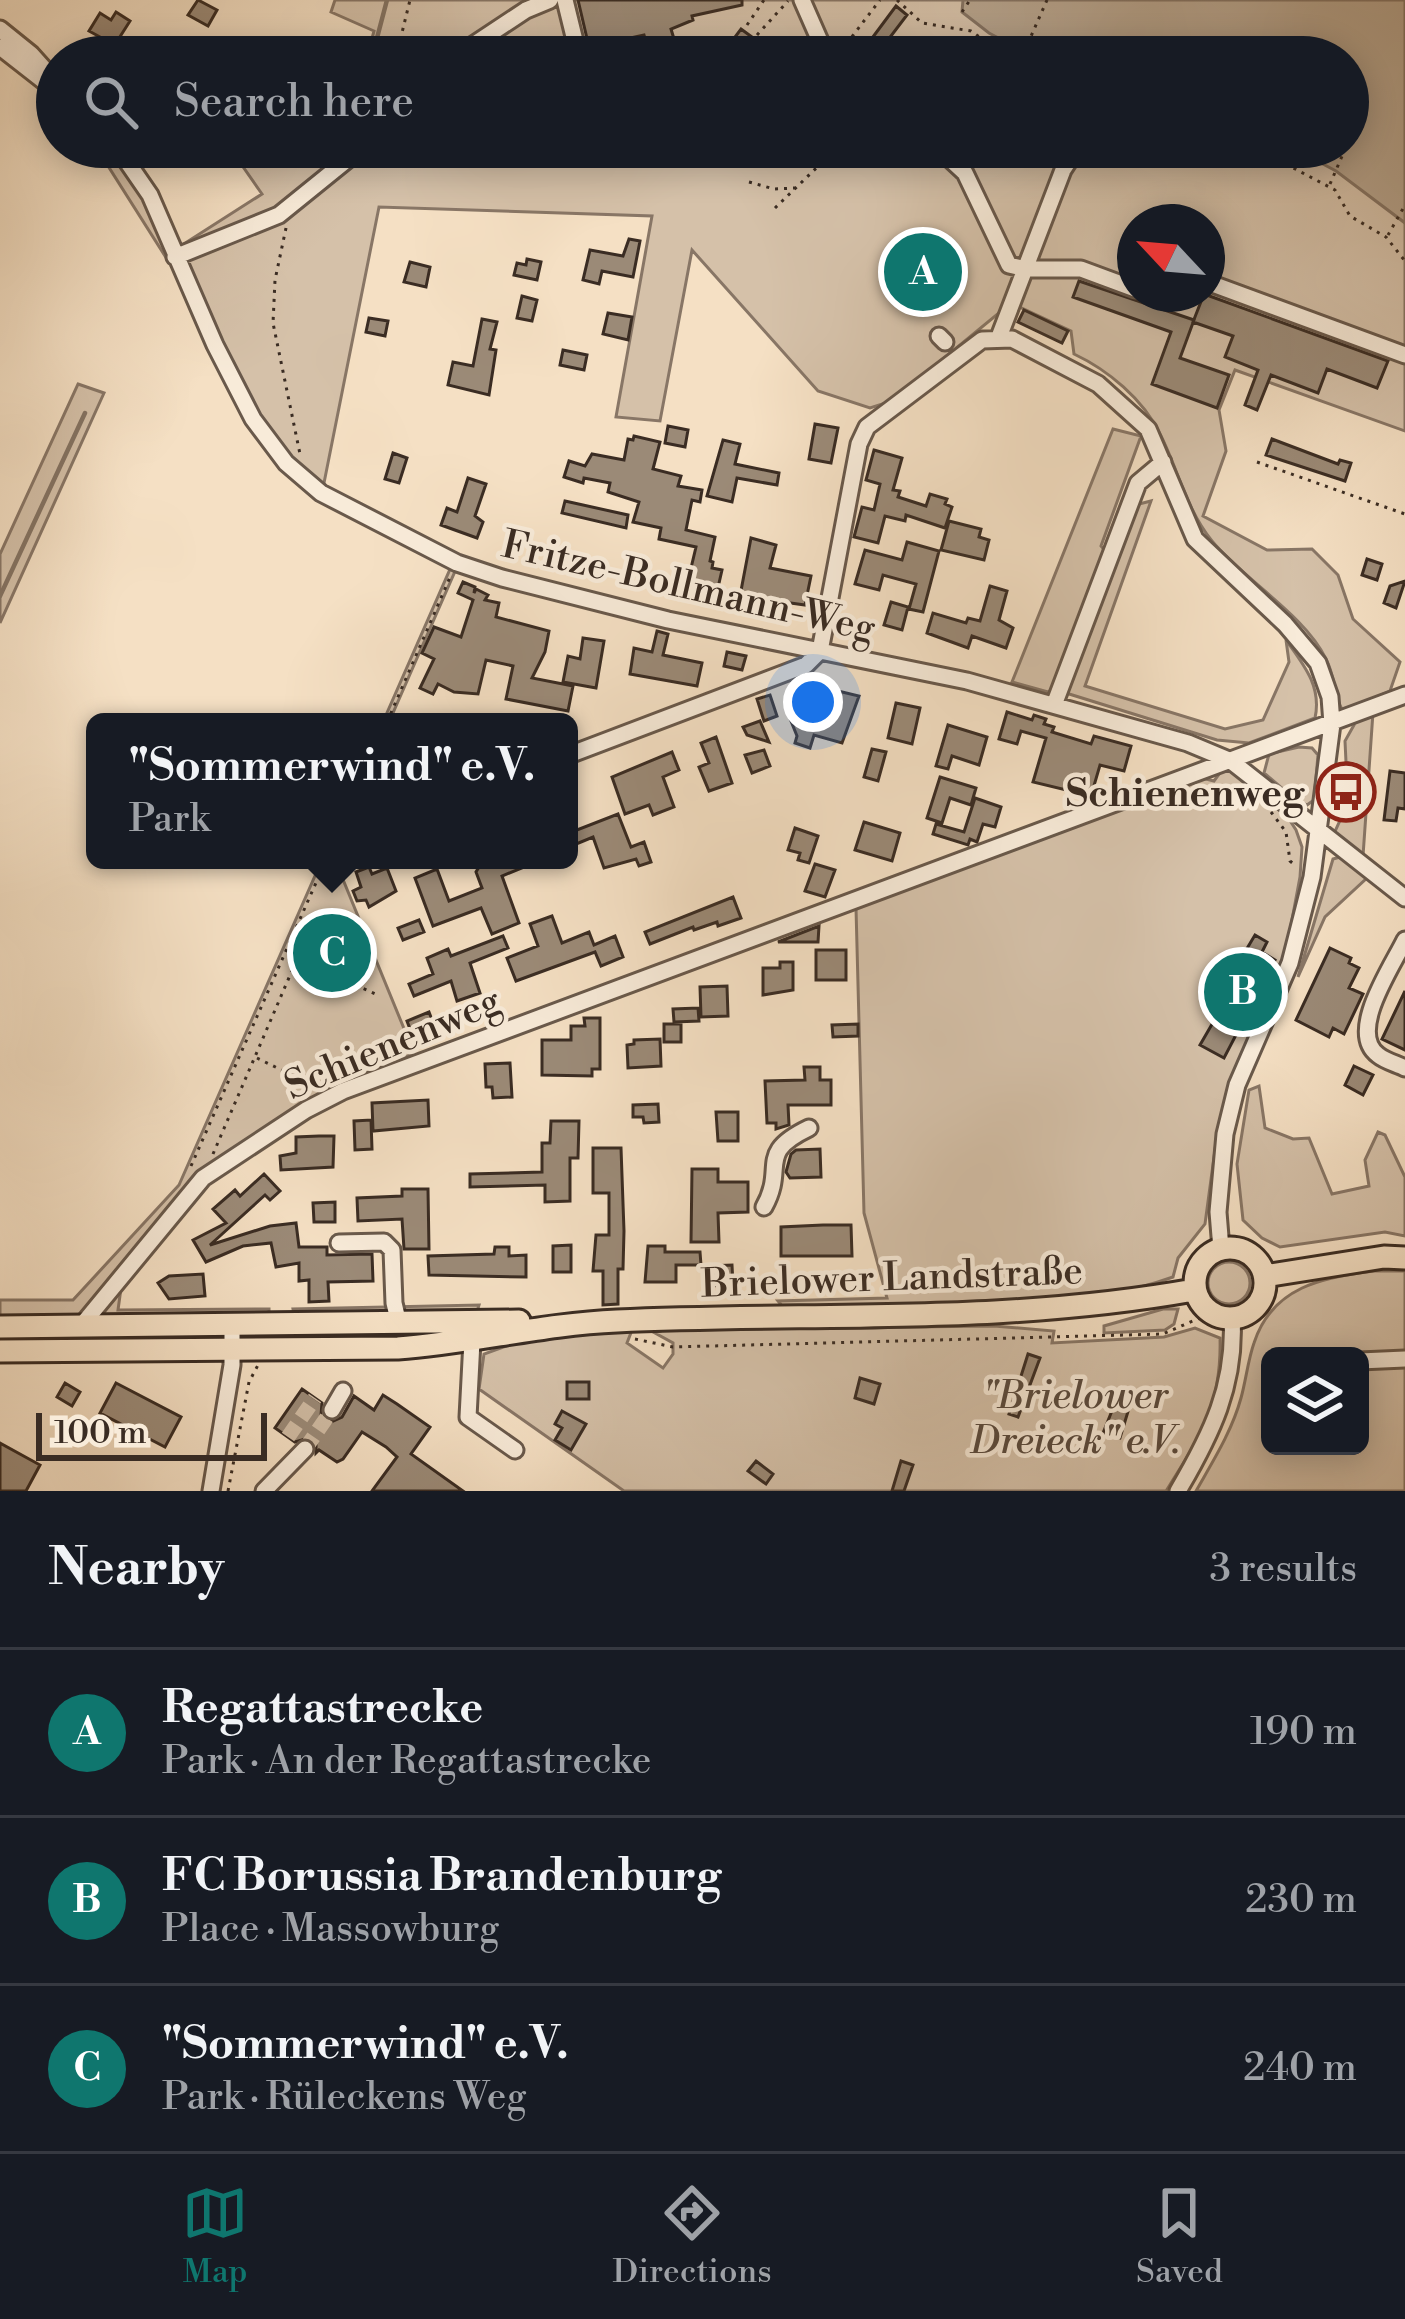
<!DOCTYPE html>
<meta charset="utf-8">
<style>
:root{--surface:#171b24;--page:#242831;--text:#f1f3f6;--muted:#9ea1a6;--line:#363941;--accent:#0f766e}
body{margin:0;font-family:"Libre Bodoni",serif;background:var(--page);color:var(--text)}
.controls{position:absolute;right:36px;bottom:36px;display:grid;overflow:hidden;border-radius:18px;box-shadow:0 6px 30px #0003}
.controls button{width:108px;height:108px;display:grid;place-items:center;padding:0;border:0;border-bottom:3px solid var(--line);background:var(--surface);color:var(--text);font:60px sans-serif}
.compass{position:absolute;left:1117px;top:204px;width:108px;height:108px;border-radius:50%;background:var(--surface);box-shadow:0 6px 30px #0003;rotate:296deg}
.scale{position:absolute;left:36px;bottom:30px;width:231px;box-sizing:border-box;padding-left:12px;border:6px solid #3a2c23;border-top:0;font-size:33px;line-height:42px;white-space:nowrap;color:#3a2c23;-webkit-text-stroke:9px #f8ebd9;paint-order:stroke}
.you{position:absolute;left:813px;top:702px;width:42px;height:42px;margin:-30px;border:9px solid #fff;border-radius:50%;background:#1a73e8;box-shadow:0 0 0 18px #1a73e833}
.badge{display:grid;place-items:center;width:78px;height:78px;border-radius:50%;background:var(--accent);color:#fff;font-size:39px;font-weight:700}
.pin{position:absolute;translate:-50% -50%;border:6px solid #fff;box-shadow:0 3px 12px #0006}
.popup{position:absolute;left:86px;top:713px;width:492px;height:156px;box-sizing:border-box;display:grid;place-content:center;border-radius:18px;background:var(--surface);filter:drop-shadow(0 3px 9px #0005);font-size:39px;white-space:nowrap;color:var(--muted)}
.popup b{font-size:45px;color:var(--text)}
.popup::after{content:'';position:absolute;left:50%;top:100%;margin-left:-24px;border:24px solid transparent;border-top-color:var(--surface)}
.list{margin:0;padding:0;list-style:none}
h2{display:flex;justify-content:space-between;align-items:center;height:156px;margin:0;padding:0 48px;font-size:51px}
h2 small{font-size:39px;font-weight:400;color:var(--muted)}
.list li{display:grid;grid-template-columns:78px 1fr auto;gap:36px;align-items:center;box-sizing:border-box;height:168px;padding:0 48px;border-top:3px solid var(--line)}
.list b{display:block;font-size:45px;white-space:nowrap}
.list p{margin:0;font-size:39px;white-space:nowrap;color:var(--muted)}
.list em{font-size:39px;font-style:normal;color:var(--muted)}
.icon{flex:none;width:66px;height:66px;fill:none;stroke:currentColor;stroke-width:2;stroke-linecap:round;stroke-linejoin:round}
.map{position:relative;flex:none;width:1405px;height:1491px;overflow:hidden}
.search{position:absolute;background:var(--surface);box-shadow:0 6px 30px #0003;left:36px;right:36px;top:36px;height:132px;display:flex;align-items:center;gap:30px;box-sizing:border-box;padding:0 42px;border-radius:66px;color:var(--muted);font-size:45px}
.sheet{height:660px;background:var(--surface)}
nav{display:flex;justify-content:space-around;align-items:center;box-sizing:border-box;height:168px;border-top:3px solid var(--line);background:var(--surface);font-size:33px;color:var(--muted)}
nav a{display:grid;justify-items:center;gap:6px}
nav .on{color:var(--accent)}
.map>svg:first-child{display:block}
</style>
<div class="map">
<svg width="1405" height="1491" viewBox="0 0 1405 1491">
<rect width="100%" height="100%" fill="#f5e0c4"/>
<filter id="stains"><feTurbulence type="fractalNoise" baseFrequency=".00167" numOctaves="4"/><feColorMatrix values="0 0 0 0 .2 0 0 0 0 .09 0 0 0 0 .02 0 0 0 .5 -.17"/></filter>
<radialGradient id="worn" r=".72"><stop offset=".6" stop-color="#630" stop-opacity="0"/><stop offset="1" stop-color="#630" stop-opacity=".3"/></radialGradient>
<path fill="#d5c1a9" stroke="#887666" stroke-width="3" fill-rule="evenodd" d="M335,0h1070v431l-170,-61 -16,40 7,41 -23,65 64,34 45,-1 26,26 15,44 47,43 -10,29 -16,7 -11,158 -30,-20 9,-20 10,-1 6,-49 -12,-4 -1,-21 9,-16c-23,-22 -15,-40 -28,-66 -21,-44 -82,-79 -114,-118 -26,-32 -34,-72 -52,-107 -17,-35 -52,-64 -86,-80l-3,-23 -60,-28 -119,98 -22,7 -52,-17 -126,-141 -32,171 -44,-4 36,-201 -273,-9 -56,281c-76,-65 -105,-152 -144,-241l83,-53 -23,-33 10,-14h1099v-90h-981l7,-26 -43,-19zM1135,222h72v72h-72z
M91,147h18c31,32 46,80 63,120l-64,-101z
M78,384l26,9 -104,230v-69z
M1113,429l28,7 -40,110 5,6 29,-47 16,-4 -66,185 140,43 38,-9 26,-58 -3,-22c18,25 36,47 29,78l-66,25 -32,-3 -164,-51 -5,3 -36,-10z
M451,567l5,2 -67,153h-6z
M1299,747l13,1 6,7 -4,45 -7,5 -10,-4 -33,-28 5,-19z
M1227,763l58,50 11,17 6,17 -2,30 -15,80 -57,131 -11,47 -12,89 -27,34 -5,19c-117,42 -266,28 -390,30l-5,-6 109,-3 -23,-85 -8,-305 338,-132 20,5z
M1344,856l24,21 -43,40 -27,60 35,-118z
M322,860h13l79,193 -119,57 -73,50 -100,121 -4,29 151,-1v6l-269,5v-20h73l106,-115z
M1259,1086l6,42 28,11 16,-1 23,56 37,-8 -4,-26 13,-28 7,3 20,42v59l-20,-4 -105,15 -18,-9 -19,-18 -6,-56 12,-74z
M1208 1283a21 21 0 1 1 42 0a21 21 0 1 1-42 0Z
M1374,1271h31v220h-209c17,-30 36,-60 45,-93 5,-18 7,-38 13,-55 18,-56 69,-66 120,-72zM1270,1356h90v90h-90z
M479,1305l-3,10 -182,-1 -1,-5z
M1163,1309h15l-4,15 -9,6 -61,3v-7z
M994,1326l60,5 -2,12 112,-6 31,-9 25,10c2,66 -20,99 -54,153h-542l-145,-102 5,-35 56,-20 92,-4 -5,13 36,25 10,-14v-11l-18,-10 8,-3z
M383,1333v6l-135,3 1,-4 15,-4z
M202,1334l12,6 -214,4v-8z"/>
<path fill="#b5a38d" stroke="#847363" stroke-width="3" d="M963,0h442v223l-69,-52 -45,-24h57v-90h-314l-45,-24 -27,-21z"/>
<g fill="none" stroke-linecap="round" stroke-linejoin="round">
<path stroke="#847363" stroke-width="4.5" d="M372,57l15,-57
M0,596l85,-183"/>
</g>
<path fill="#9b8a77" stroke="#3a2c23" stroke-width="3" d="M198,0l19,10 -9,16 -20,-11z
M578,0h164v5l-50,11 1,4 -22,9 3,10 -27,6 -3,-10 -55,12z
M896,6l11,9 -32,42h-17z
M116,12l14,9 -23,36h-19l12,-20 -11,-6 11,-18 11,7z
M741,29l38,28h-59z
M629,239l11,2 -7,36 -31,-6 -3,13 -16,-4 7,-30 33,6z
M527,259l14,3 -4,18 -23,-5 3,-12 9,2z
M410,262l20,5 -4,20 -22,-5z
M1079,281l115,39 -14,38 49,17 -12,33 -65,-24 19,-52 -98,-35z
M1204,294l184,67 -11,27 -50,-19 -9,24 -47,-18 -14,35 -12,-5 13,-35 -33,-13 8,-21 -40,-14z
M522,296l15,4 -5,21 -15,-3z
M1024,310l44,21 -6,12 -44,-21z
M608,313l24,4 -4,23 -25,-6z
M369,318l19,3 -3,15 -19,-4z
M482,319l15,3 -7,27 6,1 -7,45 -41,-10 5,-23 20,4z
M563,350l24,5 -3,15 -24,-5z
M815,424l23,4 -7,35 -22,-4z
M668,426l20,4 -3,17 -20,-4z
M634,436l26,6 -7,27 28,7 -3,10 24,4 -2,12 -8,-2 -6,30 29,7 -5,24 3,1 -1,6 10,2 -5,22 -30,-7 9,-38 -37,-8 2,-11 -28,-6 6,-20 -31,-10 2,-9 -26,-5 -1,5 -19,-6 5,-16 16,5 7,-12 32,6 4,-21 5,1z
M1272,439l66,25 2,-4 11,3 -6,18 -79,-26z
M723,440l17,4 -5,20 44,9 -2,12 -40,-7 -5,24 -25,-6z
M874,450l28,8 -9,32 7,1 -2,6 28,9 4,-12 17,5 -2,5 7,3 -7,21 -39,-13 -1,6 -20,-5 -7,27 -24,-6 8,-30 12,3 6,-26 -14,-4z
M393,453l14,5 -8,25 -14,-4z
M468,478l18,6 -11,32 8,6 -6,16 -36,-13 6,-17 10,4z
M565,501l63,14 -2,13 -64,-15z
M949,521l32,8 -2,8 10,3 -5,20 -43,-10z
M751,538l25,7 -6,23 41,8 -6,29 -65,-9z
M907,542l32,9 -16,61 -14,-3 7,-25 -33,-9 -4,15 -24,-6 10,-34 37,10z
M1367,559l15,5 -5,16 -15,-5z
M1405,581l-9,27 -12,-5 6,-17z
M463,582l12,5 -1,6 2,-4 12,6 -3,5 14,3 -3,14 53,14 -4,21 -13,26 41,8 -5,25 -62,-12 7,-33 -27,-6 -8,34 -24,-2 -16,-8 -5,10 -13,-6 14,-29 -12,-6 12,-26 27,10 12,-37 -15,-7z
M990,586l17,5 -8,29 14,8 -7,20 -34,-12 -4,12 -41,-15 6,-20 33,10 2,-5 12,3z
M891,602l17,5 -6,23 -18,-5z
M657,631l11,3 -5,21 39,8 -5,23 -67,-12 4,-26 18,4z
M583,638l21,3 -8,47 -33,-6 5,-26 12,3z
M727,652l19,4 -4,14 -18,-4z
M838,691l21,5 -17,47 -28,-8 -4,13 -15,-5 2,-7 -10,-25 19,-8 2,5 25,6z
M770,695l7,21 -13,5 -7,-22z
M896,703l24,5 -8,36 -24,-6z
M1007,712l25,8 2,-5 12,4 -2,5 10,3 -2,5 39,12 3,-8 37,10 -7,25 -24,-6 -9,31 -58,-14 13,-44 -25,-7 -4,13 -18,-5z
M760,721l9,21 -22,-7 -4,-8z
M948,725l39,12 -8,28 -27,-9 -4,13 -12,-3z
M716,737l16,46 -23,8 -10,-24 10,-4 -8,-20z
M872,749l14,3 -8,29 -14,-4z
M764,750l6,16 -18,7 -7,-18z
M672,752l7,18 -16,7 11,30 -21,8 -4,-10 -24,9 -13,-37z
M1390,771l15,2v36l-7,-1 -2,13 -12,-1z
M940,777l36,11 -5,17 -21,-7 -8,25 -15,-5z
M975,798l26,9 -6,20 -12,-3 -6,18 -7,-3 -2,6 -35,-11 3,-10 28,8z
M618,814l13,33 13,-5 7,20 -12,4 -3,-7 -32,9 -11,-31 -24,10v-14z
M864,822l36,11 -8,28 -37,-11z
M795,828l23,8 -9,27 -11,-3 2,-7 -12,-3z
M498,860h43l-39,16 17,47 -27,11 -11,-26 -48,18 -18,-48 22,-9 12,32 33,-13 -6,-16 3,-5z
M815,864l20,6 -10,27 -20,-6z
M369,867l3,7 15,-6 9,23 -27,16 -3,-7 -9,1 -4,-10 8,-4 -5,-15z
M733,897l8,21 -23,8 -1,-4 -23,8 -1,-3 -43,17 -5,-12z
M552,916l10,27 27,-11 5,13 21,-9 8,21 -22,9 -6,-14 -79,29 -9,-23 31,-12 -8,-22z
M419,920l5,12 -21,8 -5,-12z
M819,926l-1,16h-40z
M1255,935l12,7 -5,10 13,8 -51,98 -24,-13 37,-64 -7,-4z
M503,936l5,12 -38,15 10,30 -23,8 -6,-20 -37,15 -5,-12 24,-10 -6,-16 21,-9 3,7z
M1330,948l21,10 -2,5 10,5 -10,20 14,6 -19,40 -11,-6 -4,9 -33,-17z
M816,950h30v30h-30z
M780,962h13v28l-30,5v-27h17z
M727,986l1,30 -27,1 -1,-30z
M1405,991v59l-23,-11z
M698,1008l1,13 -25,1 -1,-13z
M429,1012l8,21 -22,9 -8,-21z
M584,1018h16v51h-8v7l-50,-1v-35h29v-14h14z
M664,1024h17v18h-17z
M858,1024v12l-25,1 -1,-12z
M660,1039l1,27 -33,2 -1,-23 7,-1v-4z
M510,1063l2,34 -19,1 -1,-11h-6l-1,-23z
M1354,1066l19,9 -10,20 -18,-10z
M804,1067h16v13h11v25h-43l1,20 -13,4v-6h-9l-2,-42 40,-1z
M428,1100l1,26 -56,5 -1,-28z
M658,1104l1,18 -15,1 -1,-6h-10v-12z
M716,1112h22v29h-20z
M371,1120l1,29 -17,1 -1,-29z
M551,1121h28l-1,37h-8v43l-25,1v-17l-75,2v-13l72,-2v-29h8z
M319,1136h15l-1,31 -52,3 -1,-14 16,-3v-16z
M593,1148h28l3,83 -1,38h-5v35l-15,1v-34h-10l3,-36h13v-42h-16z
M820,1149l1,28 -31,1 -4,-6 5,-18 5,-4z
M692,1169h26v13h30v30l-30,1 1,29h-28z
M264,1174l16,17 -10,9 -5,-5 -55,50 60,-19 26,-3 3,24h28v8l45,-1 1,27 -45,1 1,19 -20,1v-22l-10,1v-18l-23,4 -5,-24 -28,3 -37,16 -13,-22 33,-17 -13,-14 22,-19 5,6z
M402,1189h26l1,60h-25l-2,-30 -44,2 -1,-23 45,-2z
M335,1202v20h-21l-1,-19z
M823,1225h28l1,31h-71v-29z
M571,1245v27h-18v-26z
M648,1246h17v6h35l1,13h-25v17h-31z
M495,1247h14v9l17,-1v22l-97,-2 -1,-19 66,-2z
M732,1265l1,20 -24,1 -1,-20z
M203,1274l2,22 -36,3 -11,-16 11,-7z
M1028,1354l12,4 -22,59 -9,-3z
M860,1378l20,6 -6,20 -19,-6z
M567,1382h22v17h-22z
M65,1383l15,9 -8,14 -15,-9z
M116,1383l65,34 -16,30 -65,-34z
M302,1389l20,14 -1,12 10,7 11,-5 12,-21 20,14 9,-15 14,9 33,23 -19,27 52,37h-91l25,-34 -11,-10 -24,-15 -19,27 -6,3 -18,-12 -3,3v-8l-7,-7 -14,4 -20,-14z
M1120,1391l13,4 -13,43 -17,-5z
M562,1411l24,13 -15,26 -16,-10 7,-12 -7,-4z
M0,1443l40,22 -14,26h-26z
M756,1461l17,13 -7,10 -18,-13z
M901,1461l12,4 -9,26h-12z"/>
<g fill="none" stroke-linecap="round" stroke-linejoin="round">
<path stroke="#d0bca4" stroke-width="15" stroke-dasharray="15 8" stroke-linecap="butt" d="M288,1437l27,-39
M305,1449l27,-39"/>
<defs>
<path id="minor" d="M565,0l13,53
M802,0l25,57
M0,29l31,25 26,29
M0,47l50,39
M455,57l71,-47 24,-10
M117,147l33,48 65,150 38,74 33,44 35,30 136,70 45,15 166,42 299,61 221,62 43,18 174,137
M937,147l28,26 44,92 17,4h55l54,20
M175,257l104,-42 84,-68
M1207,282l198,73
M939,336l6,6
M999,337l64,-167 15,-23
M820,651l39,-207 8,-17 115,-87 30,-1 86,45 50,45 47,110 90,85 33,39 12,34 2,27 -20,153 -22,86 -53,122 -12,49 -7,78 3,37
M1054,705l84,-222 25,-21
M569,755l237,-90 14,-14
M1405,940c-13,27 -58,92 -27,115 7,6 19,9 27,13
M764,1207c23,-41 -9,-53 45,-79
M339,1243l45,-1 8,8 2,53 5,21
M81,1326l122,-148 103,-68 37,-19 1062,-396
M472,1341l-4,76 47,33
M1360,1361l45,-2
M332,1410l11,-19
M211,1491l21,-126v-40
M264,1491l41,-42
M1178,1491c33,-56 58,-106 54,-173"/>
<path id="major" d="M1195 1283a35 35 0 1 1 70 0a35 35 0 1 1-70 0Z
M1265,1276l119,-19 21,1
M0,1327l519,-6
M0,1351l398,-3c73,-5 145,-24 219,-27 197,-9 380,4 577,-31"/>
</defs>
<use href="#minor" stroke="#69594b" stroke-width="21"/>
<use href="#major" stroke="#3a2c23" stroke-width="27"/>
<path stroke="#3a2c23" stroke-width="3" stroke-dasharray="3 6" stroke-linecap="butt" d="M897,0l25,23 49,8 36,26
M962,12l8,-12
M747,25l17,-25
M757,35l31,-34
M841,51l39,-51
M790,52l10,-12
M1024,52l23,-52
M396,57l14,-57
M1105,57l9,-22
M1146,57l5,-19
M1348,142l8,-19
M1235,147l28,5 72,38 15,26 36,21 19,24
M749,182l25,7 21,-1
M1330,184l16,-37
M775,208l63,-61
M286,228l-11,52 -2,43 27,131
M1388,235l17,-30
M1257,462l148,52
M387,722l64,-147
M1271,812l15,20 4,29 6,5
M298,959l82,37
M257,1058l61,30
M213,1154l100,-232
M191,1166l135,-306
M635,1339l38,8 490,-13 48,-21
M228,1491l21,-109 9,-17"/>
<use href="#minor" stroke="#f8ebd9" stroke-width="15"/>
<use href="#major" stroke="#f5e0c4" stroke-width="21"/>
</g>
<defs>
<symbol id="bus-ring" viewBox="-11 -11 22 22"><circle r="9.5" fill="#f8ebd9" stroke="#8f2418" stroke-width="1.5"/><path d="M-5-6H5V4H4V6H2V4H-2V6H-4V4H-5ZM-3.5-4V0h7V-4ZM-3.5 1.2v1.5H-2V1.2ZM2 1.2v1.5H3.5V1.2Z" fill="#8f2418"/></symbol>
</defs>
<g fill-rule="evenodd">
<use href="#bus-ring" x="1313" y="759" width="66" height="66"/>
</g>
<g text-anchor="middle" stroke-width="9" stroke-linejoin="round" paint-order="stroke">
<g font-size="39" fill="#3a2c23" stroke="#f8ebd9">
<text transform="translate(689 585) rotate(13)" y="14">Fritze-Bollmann-Weg</text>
<text transform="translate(392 1042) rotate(-23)" y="14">Schienenweg</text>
<text transform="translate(892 1276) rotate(-2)" y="14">Brielower Landstraße</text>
</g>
<g font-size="39" font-weight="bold" fill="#3a2c23" stroke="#f8ebd9" text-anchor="end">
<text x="1304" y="806">Schienenweg</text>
</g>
<g font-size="39" font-style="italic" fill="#594a3e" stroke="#f8ebd9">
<text x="1075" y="1408">"Brielower<tspan x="1075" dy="45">Dreieck" e.V.</tspan></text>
</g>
</g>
<rect width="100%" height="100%" filter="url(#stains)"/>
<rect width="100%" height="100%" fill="url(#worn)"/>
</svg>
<div class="controls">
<button><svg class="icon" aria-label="layers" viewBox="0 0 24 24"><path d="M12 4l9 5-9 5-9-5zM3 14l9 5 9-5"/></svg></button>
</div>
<svg class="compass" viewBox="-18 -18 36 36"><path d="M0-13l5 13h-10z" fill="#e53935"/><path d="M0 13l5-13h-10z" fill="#9ea1a6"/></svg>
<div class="scale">100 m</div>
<div class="you"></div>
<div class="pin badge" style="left:923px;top:272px">A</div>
<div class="pin badge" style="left:1243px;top:992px">B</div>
<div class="pin badge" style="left:332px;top:953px">C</div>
<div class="popup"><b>&quot;Sommerwind&quot; e.V.</b>Park</div>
<div class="search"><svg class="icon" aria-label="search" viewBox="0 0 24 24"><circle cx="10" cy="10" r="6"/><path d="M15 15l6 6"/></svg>Search here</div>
</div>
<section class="sheet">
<h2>Nearby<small>3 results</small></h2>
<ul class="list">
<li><span class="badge">A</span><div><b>Regattastrecke</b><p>Park · An der Regattastrecke</p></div><em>190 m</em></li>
<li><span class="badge">B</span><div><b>FC Borussia Brandenburg</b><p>Place · Massowburg</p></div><em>230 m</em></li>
<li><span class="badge">C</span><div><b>&quot;Sommerwind&quot; e.V.</b><p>Park · Rüleckens Weg</p></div><em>240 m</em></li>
</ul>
</section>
<nav>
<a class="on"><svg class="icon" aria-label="map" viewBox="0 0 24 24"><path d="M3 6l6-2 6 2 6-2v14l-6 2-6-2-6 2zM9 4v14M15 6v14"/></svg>Map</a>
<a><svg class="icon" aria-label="directions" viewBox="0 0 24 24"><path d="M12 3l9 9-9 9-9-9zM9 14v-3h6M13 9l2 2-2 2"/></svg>Directions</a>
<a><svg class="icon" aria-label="saved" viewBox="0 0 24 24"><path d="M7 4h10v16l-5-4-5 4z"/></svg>Saved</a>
</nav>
